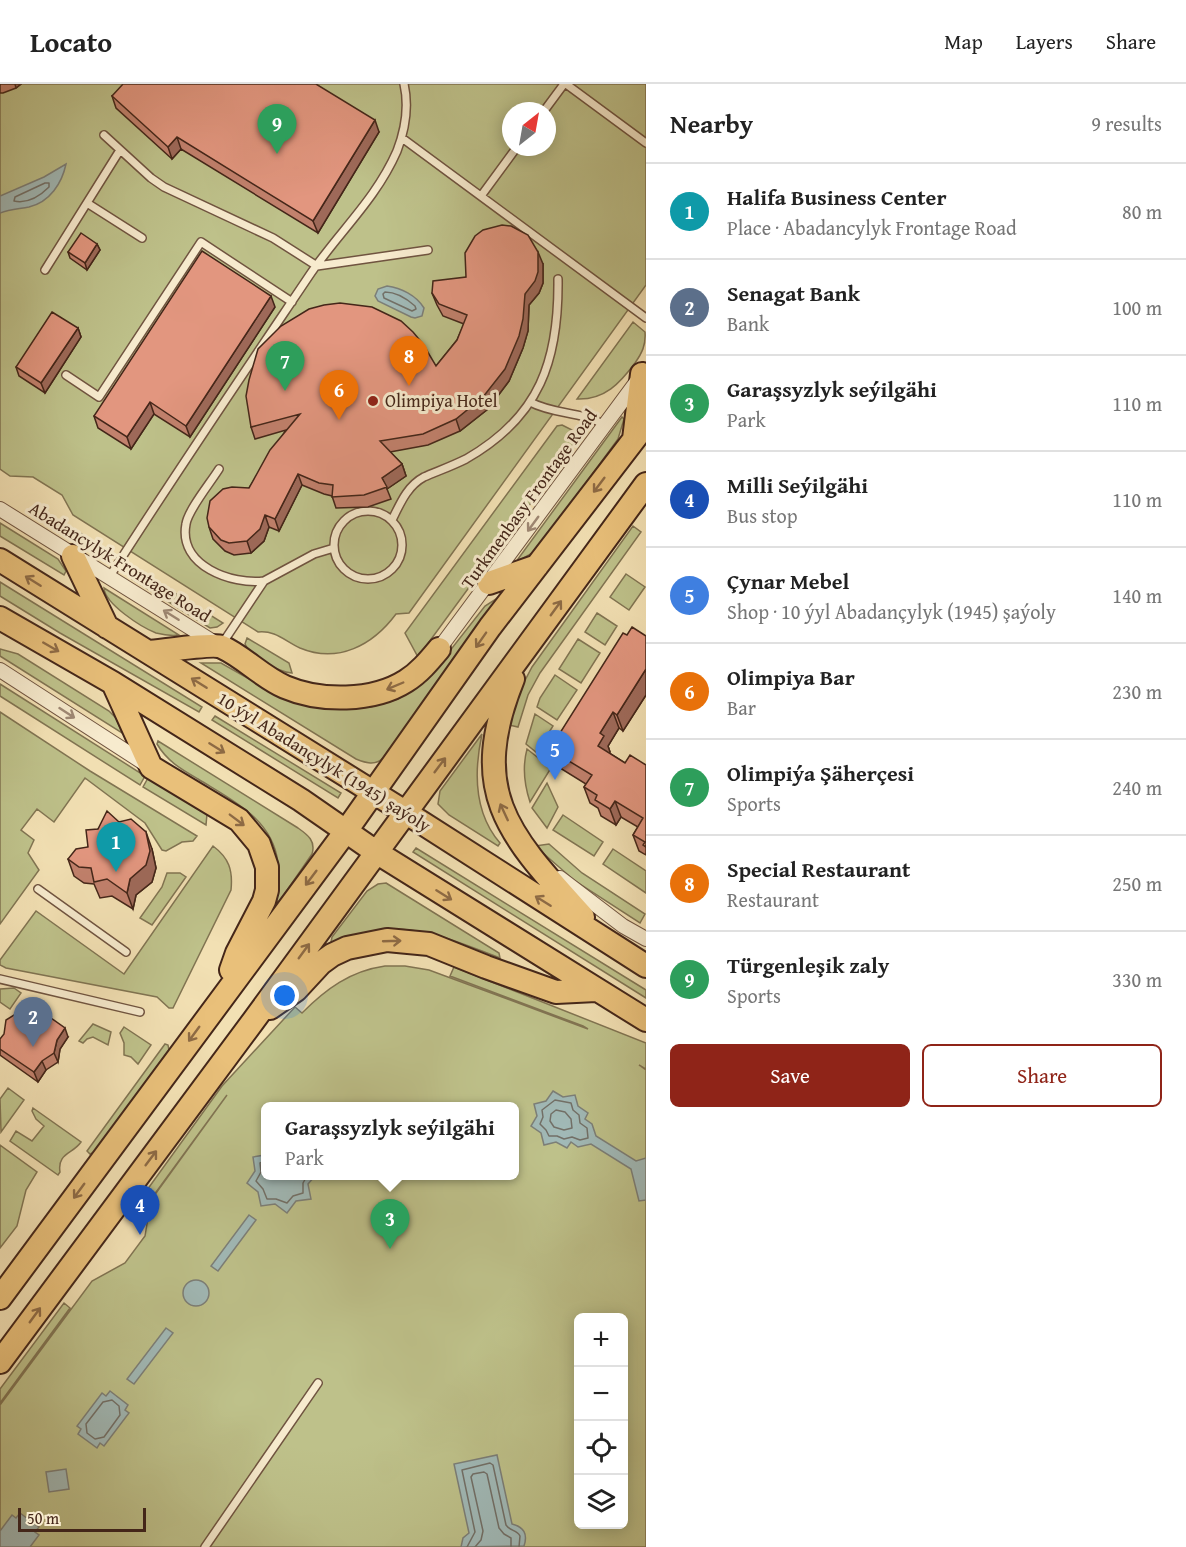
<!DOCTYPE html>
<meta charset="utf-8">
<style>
:root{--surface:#fff;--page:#f2f2f2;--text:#222;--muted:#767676;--line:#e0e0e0;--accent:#8f2418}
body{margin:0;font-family:"Gentium Book Plus",serif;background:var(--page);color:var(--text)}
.controls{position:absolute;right:18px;bottom:18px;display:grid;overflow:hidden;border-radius:9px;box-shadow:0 3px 15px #0003}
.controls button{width:54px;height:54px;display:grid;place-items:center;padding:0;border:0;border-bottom:2px solid var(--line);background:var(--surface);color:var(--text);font:30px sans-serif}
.compass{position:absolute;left:502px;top:18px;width:54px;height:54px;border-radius:50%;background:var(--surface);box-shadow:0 3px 15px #0003;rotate:31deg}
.scale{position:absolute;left:18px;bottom:15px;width:128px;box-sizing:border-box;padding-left:6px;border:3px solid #442619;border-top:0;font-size:16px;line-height:21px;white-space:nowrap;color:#442619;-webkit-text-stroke:4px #f7ebce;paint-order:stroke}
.you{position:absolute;left:285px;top:912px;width:21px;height:21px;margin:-15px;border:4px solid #fff;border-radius:50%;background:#1a73e8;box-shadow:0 0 0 9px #1a73e833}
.badge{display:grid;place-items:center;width:39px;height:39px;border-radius:50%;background:var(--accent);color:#fff;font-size:20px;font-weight:700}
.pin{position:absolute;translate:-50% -50px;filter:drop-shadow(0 2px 3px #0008)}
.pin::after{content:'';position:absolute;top:32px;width:21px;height:18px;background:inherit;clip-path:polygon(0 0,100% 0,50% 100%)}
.popup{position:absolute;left:261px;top:1018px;width:258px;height:78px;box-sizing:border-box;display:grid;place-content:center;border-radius:9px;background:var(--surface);filter:drop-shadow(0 2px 4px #0005);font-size:20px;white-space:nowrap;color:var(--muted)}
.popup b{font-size:22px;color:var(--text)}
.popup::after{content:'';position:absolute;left:50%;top:100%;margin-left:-12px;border:12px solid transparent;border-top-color:var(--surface)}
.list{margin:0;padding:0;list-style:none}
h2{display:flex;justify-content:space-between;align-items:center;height:78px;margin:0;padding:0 24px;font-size:26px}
h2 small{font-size:20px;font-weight:400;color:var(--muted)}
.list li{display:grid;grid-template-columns:39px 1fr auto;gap:18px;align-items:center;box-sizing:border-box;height:96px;padding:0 24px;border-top:2px solid var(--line)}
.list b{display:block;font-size:22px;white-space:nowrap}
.list p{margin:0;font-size:20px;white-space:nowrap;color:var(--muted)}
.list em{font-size:20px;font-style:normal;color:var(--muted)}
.actions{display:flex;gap:12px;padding:18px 24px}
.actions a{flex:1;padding:14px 0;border:2px solid var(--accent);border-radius:9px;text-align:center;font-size:21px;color:var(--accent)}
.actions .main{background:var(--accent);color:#fff}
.icon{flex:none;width:33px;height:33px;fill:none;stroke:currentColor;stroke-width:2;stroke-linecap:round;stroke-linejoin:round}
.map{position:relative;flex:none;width:646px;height:1463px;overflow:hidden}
header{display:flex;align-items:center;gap:36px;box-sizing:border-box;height:84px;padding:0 30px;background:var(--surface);border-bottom:2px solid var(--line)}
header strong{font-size:28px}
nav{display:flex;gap:33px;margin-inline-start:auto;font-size:21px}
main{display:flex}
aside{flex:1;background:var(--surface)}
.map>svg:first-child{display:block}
</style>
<header>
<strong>Locato</strong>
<nav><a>Map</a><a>Layers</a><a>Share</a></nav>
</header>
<main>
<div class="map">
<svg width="646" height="1463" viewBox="0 0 646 1463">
<rect width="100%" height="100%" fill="#f2e0b3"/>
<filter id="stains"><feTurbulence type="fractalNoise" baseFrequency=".00333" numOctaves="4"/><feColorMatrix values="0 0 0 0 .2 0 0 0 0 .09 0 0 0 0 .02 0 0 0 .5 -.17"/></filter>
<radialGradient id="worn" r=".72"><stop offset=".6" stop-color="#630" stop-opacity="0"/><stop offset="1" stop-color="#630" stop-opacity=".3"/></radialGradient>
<path fill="#bec18a" stroke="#817452" stroke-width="1.5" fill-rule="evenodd" d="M0,0h646v201l-237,328 -13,1c-23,31 -58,50 -96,34 -15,-7 -25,-18 -42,-16l-185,-117 -11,-20 -29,-18 -23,-1 -10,-7zM511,27h36v36h-36z
M633,238l12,10c1,13 -3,21 -10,31 -15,20 -30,37 -58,36z
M622,333l2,2 -6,20 -82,112 -16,9 -2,-1z
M562,341l10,5 2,11 -2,6 -154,210 -13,-24 152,-207z
M0,439l58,36 8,12 -2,4 -64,-39z
M69,442l43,27 -5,4 -6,1 -17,-10 -17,-19z
M633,442l8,6 -101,141 -12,22 -10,32 -9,-2 11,-35 12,-23z
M130,481l93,58 -6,4 -7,1 -78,-49 -4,-8z
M626,490l19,13 -16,23 -19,-13z
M0,498l202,125 -3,5 -139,-79 -60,-37z
M104,504l75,47c-7,1 -15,0 -23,-2 -15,-6 -51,-29 -52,-45z
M507,508l-124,166c-8,8 -17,5 -27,1l-155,-96h20l58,33 39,11 17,2 36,-2 27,-8 29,-19 58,-74z
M597,529l20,13 -12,19 -20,-13z
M247,554l42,25 3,10c-14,-1 -41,-16 -47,-29z
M578,555l22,14 -19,30 -22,-14z
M0,565l18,5 91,57 7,7 6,15 -122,-77z
M555,591l22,15 -20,30 -20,-13 3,-9z
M0,600l145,92 -5,9 -140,-89z
M0,628l90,59 107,65 -4,5 -11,1 -16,9 -4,-1 -17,-27 -60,-45 -31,44 -17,-13 -16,21 13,10 -6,13 11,17 -39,54z
M535,630l18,12 -5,8 17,11 -13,20 -26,-21z
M215,632l126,77 -3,5 -126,-78z
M482,650c-8,37 -8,79 18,109l-2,3 -49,-31 -11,-11 2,-13z
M158,657l140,87c10,7 18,13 14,26l-33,48 -3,-2c1,-12 3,-24 2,-37 -5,-44 -46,-63 -80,-84 -17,-10 -31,-18 -41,-35z
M527,665l24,19 -21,34c-6,-18 -8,-34 -3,-53z
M148,694l59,36 -1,11 -63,-38z
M547,699l11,24 -11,21 -15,-20z
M563,731l40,27 -9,14 -41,-26z
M549,760l33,29 63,41 -5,9 -65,-42 -40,-35z
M213,762c16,12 20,24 18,44l-58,118h-4l-12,-11 -151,-29 -6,-3v-5l36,-49 88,63z
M416,764l230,142v8l-233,-146z
M613,765l33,22v22l-43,-29z
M167,789h13l6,4 -34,48 -12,-7 22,-31z
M386,799l113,70 1,5c-40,-15 -77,-33 -120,-28 -17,2 -33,11 -49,12l1,-5 35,-46 11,-7z
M385,882h20l24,4 159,59 -5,-3 -133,-50 4,-9 192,76v26l-7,-4 7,5v477h-646v-142l92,-124 33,-18 20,-27 6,-36 76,-105 -76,104 -4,-3v-6l75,-104 73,-79 7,6c24,-24 48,-42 83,-47zM266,1022h248v70h-248zM578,1234h46v206h-46z
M14,904l7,5 -11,16 -10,-7v-13z
M93,940l18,8 -3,13 -15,-8 -6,2 -4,4 -4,-2z
M124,943l27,18 -13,19 -7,-7 -7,-2v-12l-4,-10z
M165,960l3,1 1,5 -74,102 -5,2 -3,-3z
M8,1004l16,12 -23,32 -1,-33z
M33,1024l48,34c-8,12 -24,11 -21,30l-2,3 -48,-34 6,-10 16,10 12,-15 -8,-7 -4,-8z
M0,1061l37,27 -11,18 -9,36 -17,22z
M64,1219l6,5 -70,95v-14z"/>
<path fill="#a1bab8" stroke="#7c7f78" stroke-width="1.5" d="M66,80c-4,19 -16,38 -37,43 -10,2 -19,2 -29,6v-17l44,-19z
M387,202c14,2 29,9 37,22l-2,8 -7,2 -4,-1 -33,-16 -3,-5 3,-7z
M553,1007l10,6 12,-2 3,11 10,7 -3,6 7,5 4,12 40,25 10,-3v42l-7,1 -8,-32 -40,-25 -13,3 -7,-5 -4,6 -11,-6 -12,3 -3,-12 -10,-7 6,-10 -3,-12 12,-3z
M265,1071l1,21h49l-7,8 3,15 -15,2 -9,12 -12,-9 -14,2 -3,-14 -11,-9 8,-12 -2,-14z
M249,1131l7,5 -38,51 -7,-5z
M183 1209a13 13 0 1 1 26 0a13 13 0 1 1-26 0Z
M166,1244l7,5 -39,51 -7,-5z
M110,1307l18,14 -3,5 4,3 -25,33 -4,-3 -3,5 -19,-14 3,-5 -4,-3 25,-33 4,3z
M497,1371l15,69c12,3 16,10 12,22l-63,1 2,-9 6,-5 -15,-69z
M66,1385l3,20 -20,3 -3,-20z
M20,1429l19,14 -4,5 4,3 -9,12h-30v-16l12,-16 4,3z"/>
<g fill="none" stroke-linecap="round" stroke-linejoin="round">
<path stroke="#727068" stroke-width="1.5" d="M45,99h4v4c-10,10 -21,17 -35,14l1,-4z
M385,208c12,0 21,6 30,14l1,3 -4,2 -28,-13 -1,-4z
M555,1016l16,3 2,7 6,5 1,8 7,5 1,10 -8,2 -8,-3 -8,2 -7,-3h-8l-3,-6 -6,-6 3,-7 -1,-7z
M556,1026l9,2 6,7 1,9 -8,2 -10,-3 -4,-6 1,-7z
M266,1077l-6,2 1,9 -5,9 7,8 4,10h9l11,4 6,-7 10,-3v-10l4,-7
M112,1316l7,6 1,9 -16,22 -9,2 -8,-6 -1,-9 17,-22z
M467,1463l8,-15 -13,-62 28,-7 3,2 13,60c4,6 11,5 14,11l-1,11
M475,1463l6,-7 2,-9 -12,-54 2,-3 11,-2 3,2 12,54 5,6 7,4v9"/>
<defs>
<path id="service" d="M566,0l80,59
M544,27l20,-27
M104,51l47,43 13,9 109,51 44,28 111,-16
M402,54l244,180
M481,112l36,-49
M87,119l55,35
M45,186l75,-120
M66,291l33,22 102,-155 91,60
M530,318c25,13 50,9 75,23
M219,385c-8,13 -31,41 -33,55 -8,42 46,61 78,57
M334 461a34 34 0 1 1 68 0a34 34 0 1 1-68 0Z
M392,436c8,-16 15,-34 32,-43 14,-6 28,-11 42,-18 74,-42 93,-99 92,-180
M110,492c65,-102 133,-202 201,-303 29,-42 65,-74 86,-122 8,-21 12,-45 7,-67
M222,560l42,-63 50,-27 20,-6
M38,805l88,63
M0,895l140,33
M205,1463l113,-164"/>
<path id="minor" d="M0,425l218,136
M439,565l199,-269
M0,586l147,95
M560,794l63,48 23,13"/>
<path id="primary" d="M634,355l8,-65
M73,472l34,71
M0,476l405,252 241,154
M489,499l48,-17
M0,534l113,65 188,117 75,52 270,168
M149,568c13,-1 64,-9 73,-5 22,10 40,30 63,40 35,15 88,15 121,-6 13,-8 23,-20 33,-32
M513,595c-46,114 -4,156 70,238
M113,599l38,84 88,53 20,24 8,23v23l-3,11 -27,52 -6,17
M270,924l26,-18 25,-27 11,-8 15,-7 40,-8 42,4 57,23 70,25 40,-2
M0,1214l346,-467 144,-204 156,-203
M0,1278l254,-342 392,-536"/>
</defs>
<use href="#service" stroke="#705440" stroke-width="10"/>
<use href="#minor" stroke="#705440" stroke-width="16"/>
<use href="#primary" stroke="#442619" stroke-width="26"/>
<use href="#service" stroke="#f7ebce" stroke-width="7"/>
<use href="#minor" stroke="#f7ebce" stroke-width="14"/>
<use href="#primary" stroke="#e9c07a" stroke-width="22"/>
</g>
<path fill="#c2816d" stroke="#442619" stroke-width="1.5" d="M0,0h21l-5,4 -13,5h-3z
M112,12l267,36 -61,101 -137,-84 -9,10 -56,-51z
M97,160l3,6 -13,20 -17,-12 -2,-6z
M543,180v19l-4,10 -10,12 -1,26 -5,17 -14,33 -21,28 -28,22 -32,14 -38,7 12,12 4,12 -19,13 4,10 -23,8 -32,1 -4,-12 -8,-2 -22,-9 -23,46 -10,-4 -5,14 -13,12 -17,2 -9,-4 -12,-12 -4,-12 40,-39 37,-58 -31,9 -4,-12 185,-61 21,-26 7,-16 -21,-8 -6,-11 -5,-12 34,-16z
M275,223l-85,130 -36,-23 -23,35 -33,-21 -4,-12z
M78,244l3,9 -36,56 -26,-17 -3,-9z
M627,551l19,1v59l-23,36 -4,-3 -11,18 2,6 -1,1 16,10 21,2v90l-7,-4 -6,-16 5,-8 -17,-10 -5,8 -15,-9 -3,-8 -8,-5 -6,-16 2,-3 -26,-16 -6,-16 1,-2 -2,-6z
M119,738l33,27 4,19 -4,14 -16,13 -3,14 -21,-13 -12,2 -6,-14 -10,-1 -10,-7 -6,-17 20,-12 10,-18z
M68,953l-8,12 -2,13 -12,8 -8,12 -38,-27v-16z"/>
<path fill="#9e6959" stroke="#442619" stroke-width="1.5" d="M15,0h6l-5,4z
M375,36l4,12 -61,101 -5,-12z
M177,53l4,12 -9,10 -4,-12z
M97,160l3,6 -13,20 -2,-7z
M538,168l5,12v19l-4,10 -10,12 -1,26 -5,17 -14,33 -21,28 -28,22 -4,-12 69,-125z
M271,212l4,11 -85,130 -4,-11z
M78,244l3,9 -36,56 -4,-10z
M150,318l4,12 -23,35 -4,-12z
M402,380l4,12 -19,13 -5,-11z
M298,390l4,11 -23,46 -4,-12z
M265,431l4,12 -5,14 -13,12 -4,-12z
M646,585v26l-23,36 -6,-16z
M613,628l6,16 -11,18 2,6 -6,10 -6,-16 2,-13z
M615,717l6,16 -5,8 -6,-16z
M146,748l6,17 4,19 -4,14 -16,13 -3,14 -6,-16 3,-14z
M65,944l3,9 -8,12 -2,13 -4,-9 3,-13z
M42,977l4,9 -8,12 -4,-10z"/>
<path fill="#e2967f" stroke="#442619" stroke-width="1.5" d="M123,0h193l59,36 -62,101 -136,-84 -9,10 -56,-51z
M502,141l9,1 17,9 10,17v20l-3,9 -10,13 -2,25 -4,17 -14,33 -22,28 -27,22 -33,15 -43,7 22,23 -20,14 5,9 -23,8 -32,2 1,-12 -14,-2 -21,-9 -23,45 -10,-4 -5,14 -13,12 -18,2 -8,-3 -12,-13 -2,-9 3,-17 13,-12 9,-2 17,1 21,-38 30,-36 -49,13 -5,-31 3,-16 9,-31 23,-23 28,-17 15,-4 16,-2 32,4 29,14 12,11 10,12 13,22 21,-26 10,-25 -28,-11 -7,-11 1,-12 33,-4 -1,-24 10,-17 8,-6z
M81,149l16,11 -12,19 -17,-11z
M202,167l69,45 -85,130 -36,-24 -23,35 -33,-21z
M52,228l26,16 -37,55 -25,-16z
M632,543l14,9v33l-29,46 -4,-3 -13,21 4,3 -6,10 27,17 5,-8 16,10v82l-3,-2 2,-3 -12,-7 10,-17 -28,-17 -5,8 -15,-9 2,-5 -13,-8 8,-12 -38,-23 4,-5 -5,-3 70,-111 4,2z
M107,727l12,11 12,-3 15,13 4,19 -4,14 -16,14 -3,14 -20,-14 -13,3 -3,-14 -12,-1 -11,-8 8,-10 12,-2 -2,-17 12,-1z
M27,917l38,27 -8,12 -3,13 -12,8 -8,11 -34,-23v-10l4,-5 2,-14 13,-8z"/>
<defs><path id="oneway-shaft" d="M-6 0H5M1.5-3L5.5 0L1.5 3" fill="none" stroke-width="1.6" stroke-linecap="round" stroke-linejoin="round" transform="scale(1.5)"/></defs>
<g stroke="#8e6b45">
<use href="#oneway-shaft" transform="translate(599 401) rotate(127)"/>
<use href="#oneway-shaft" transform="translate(33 497) rotate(-148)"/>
<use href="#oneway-shaft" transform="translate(556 524) rotate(-54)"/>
<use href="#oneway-shaft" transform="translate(481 556) rotate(125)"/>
<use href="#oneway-shaft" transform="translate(51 563) rotate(30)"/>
<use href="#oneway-shaft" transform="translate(199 599) rotate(-148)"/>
<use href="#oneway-shaft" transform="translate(395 602) rotate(157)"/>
<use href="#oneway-shaft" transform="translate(217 664) rotate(32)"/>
<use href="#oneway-shaft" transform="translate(440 681) rotate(-53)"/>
<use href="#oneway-shaft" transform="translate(504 728) rotate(-115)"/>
<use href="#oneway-shaft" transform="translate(237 736) rotate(37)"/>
<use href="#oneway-shaft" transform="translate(311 794) rotate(127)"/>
<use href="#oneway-shaft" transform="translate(444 811) rotate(32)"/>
<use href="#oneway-shaft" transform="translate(543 817) rotate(-148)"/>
<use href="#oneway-shaft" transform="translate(392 857) rotate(-2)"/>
<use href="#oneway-shaft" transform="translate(304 867) rotate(-54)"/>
<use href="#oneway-shaft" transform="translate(194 950) rotate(126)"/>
<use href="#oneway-shaft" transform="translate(151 1074) rotate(-53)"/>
<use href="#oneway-shaft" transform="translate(79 1107) rotate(126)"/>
<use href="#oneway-shaft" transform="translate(35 1231) rotate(-54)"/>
</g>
<g stroke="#9e8874">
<use href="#oneway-shaft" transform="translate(533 440) rotate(126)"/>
<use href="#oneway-shaft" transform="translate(171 531) rotate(-148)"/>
<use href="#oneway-shaft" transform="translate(67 629) rotate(33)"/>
</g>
<circle fill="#8f2418" stroke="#f7ebce" stroke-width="2" cx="373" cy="317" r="6"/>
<g text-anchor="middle" stroke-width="6" stroke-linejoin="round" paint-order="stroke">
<g font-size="18" fill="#442619" stroke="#f7ebce" text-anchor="start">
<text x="385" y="323">Olimpiya Hotel</text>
</g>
<g font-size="18" fill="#442619" stroke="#f7ebce">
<text transform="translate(529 415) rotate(-54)" y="6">Turkmenbasy Frontage Road</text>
<text transform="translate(120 478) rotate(32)" y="6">Abadancylyk Frontage Road</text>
<text transform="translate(324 678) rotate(32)" y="6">10 ýyl Abadançylyk (1945) şaýoly</text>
</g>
</g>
<rect width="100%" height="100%" filter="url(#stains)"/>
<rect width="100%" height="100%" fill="url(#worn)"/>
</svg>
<div class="controls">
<button>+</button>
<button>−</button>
<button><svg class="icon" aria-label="locate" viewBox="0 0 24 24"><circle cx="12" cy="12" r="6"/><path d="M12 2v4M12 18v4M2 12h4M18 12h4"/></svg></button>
<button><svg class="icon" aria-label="layers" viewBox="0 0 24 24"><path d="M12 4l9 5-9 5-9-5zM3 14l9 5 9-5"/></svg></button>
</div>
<svg class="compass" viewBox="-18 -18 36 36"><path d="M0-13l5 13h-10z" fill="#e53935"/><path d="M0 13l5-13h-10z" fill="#767676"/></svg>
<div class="scale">50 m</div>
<div class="you"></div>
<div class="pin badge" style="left:116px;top:788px;background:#0f9aa8">1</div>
<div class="pin badge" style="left:33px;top:963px;background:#5c6f8a">2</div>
<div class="pin badge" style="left:390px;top:1165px;background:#2e9e5b">3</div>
<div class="popup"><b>Garaşsyzlyk seýilgähi</b>Park</div>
<div class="pin badge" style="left:140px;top:1151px;background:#1a4fb4">4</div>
<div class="pin badge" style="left:555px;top:696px;background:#3f7fe0">5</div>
<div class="pin badge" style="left:339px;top:336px;background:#e8710a">6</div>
<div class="pin badge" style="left:285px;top:307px;background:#2e9e5b">7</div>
<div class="pin badge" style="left:409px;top:302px;background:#e8710a">8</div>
<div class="pin badge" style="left:277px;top:70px;background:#2e9e5b">9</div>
</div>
<aside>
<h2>Nearby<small>9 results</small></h2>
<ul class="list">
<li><span class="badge" style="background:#0f9aa8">1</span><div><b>Halifa Business Center</b><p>Place · Abadancylyk Frontage Road</p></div><em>80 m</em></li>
<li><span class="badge" style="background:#5c6f8a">2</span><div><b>Senagat Bank</b><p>Bank</p></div><em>100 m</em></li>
<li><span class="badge" style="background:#2e9e5b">3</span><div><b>Garaşsyzlyk seýilgähi</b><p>Park</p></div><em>110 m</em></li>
<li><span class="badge" style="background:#1a4fb4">4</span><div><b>Milli Seýilgähi</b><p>Bus stop</p></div><em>110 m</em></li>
<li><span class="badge" style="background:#3f7fe0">5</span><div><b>Çynar Mebel</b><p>Shop · 10 ýyl Abadançylyk (1945) şaýoly</p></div><em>140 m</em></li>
<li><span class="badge" style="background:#e8710a">6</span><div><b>Olimpiya Bar</b><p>Bar</p></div><em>230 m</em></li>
<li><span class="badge" style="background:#2e9e5b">7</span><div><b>Olimpiýa Şäherçesi</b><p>Sports</p></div><em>240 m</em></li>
<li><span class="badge" style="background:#e8710a">8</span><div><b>Special Restaurant</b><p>Restaurant</p></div><em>250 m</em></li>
<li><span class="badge" style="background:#2e9e5b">9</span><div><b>Türgenleşik zaly</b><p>Sports</p></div><em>330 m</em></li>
</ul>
<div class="actions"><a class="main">Save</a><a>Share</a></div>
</aside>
</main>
